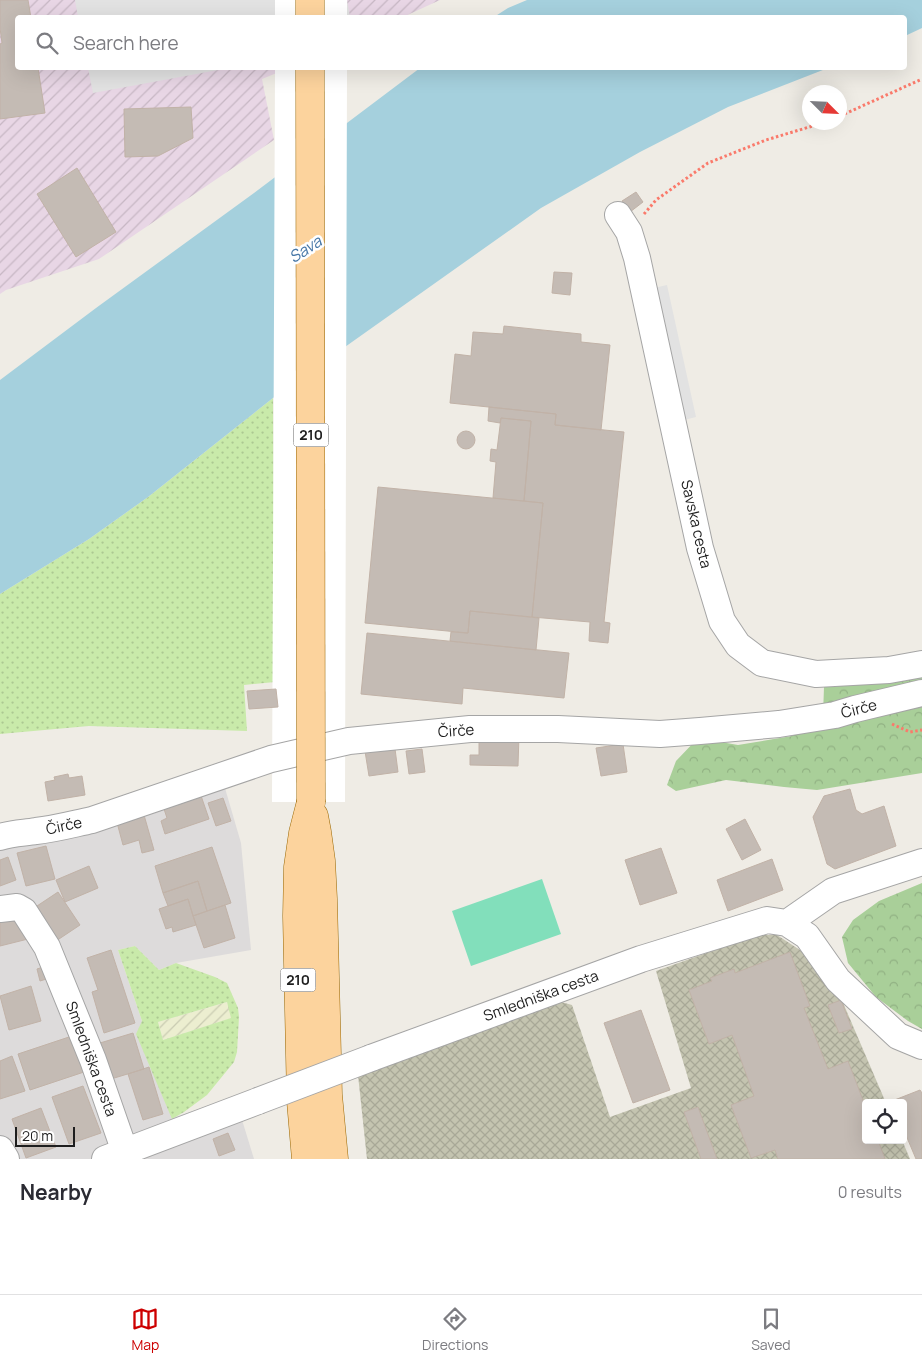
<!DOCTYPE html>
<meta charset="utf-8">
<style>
:root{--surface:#fff;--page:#f7f7f7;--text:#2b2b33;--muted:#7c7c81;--line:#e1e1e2;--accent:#cd0000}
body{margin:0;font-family:Manrope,sans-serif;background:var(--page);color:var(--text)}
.controls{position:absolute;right:15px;bottom:15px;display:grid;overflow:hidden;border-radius:5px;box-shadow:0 5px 20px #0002}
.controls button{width:45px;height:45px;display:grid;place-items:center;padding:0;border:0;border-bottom:1px solid var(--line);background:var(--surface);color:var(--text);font:25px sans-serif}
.compass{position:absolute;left:802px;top:85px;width:45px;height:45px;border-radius:50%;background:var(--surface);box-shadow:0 5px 20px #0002;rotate:114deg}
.scale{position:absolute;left:15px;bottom:12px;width:60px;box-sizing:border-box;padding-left:5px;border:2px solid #1e1e1e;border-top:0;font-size:14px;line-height:18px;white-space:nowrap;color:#1e1e1e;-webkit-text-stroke:4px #fff;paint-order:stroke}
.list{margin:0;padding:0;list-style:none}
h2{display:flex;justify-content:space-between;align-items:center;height:65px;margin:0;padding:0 20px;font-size:21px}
h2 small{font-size:16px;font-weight:400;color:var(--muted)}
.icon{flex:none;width:28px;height:28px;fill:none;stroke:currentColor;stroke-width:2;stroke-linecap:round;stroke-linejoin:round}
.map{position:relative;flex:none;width:922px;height:1159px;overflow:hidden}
.search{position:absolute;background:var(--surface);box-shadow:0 5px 20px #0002;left:15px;right:15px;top:15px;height:55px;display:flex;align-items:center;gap:12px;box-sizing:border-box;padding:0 18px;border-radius:5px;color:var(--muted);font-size:19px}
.sheet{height:135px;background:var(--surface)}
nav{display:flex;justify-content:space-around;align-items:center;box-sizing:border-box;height:70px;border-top:1px solid var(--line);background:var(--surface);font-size:14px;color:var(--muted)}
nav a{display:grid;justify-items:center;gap:2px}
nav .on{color:var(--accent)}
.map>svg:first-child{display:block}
</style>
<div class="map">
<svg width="922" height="1159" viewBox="0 0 922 1159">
<defs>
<pattern id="industrial-furrows" width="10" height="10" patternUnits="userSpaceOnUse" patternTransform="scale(1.25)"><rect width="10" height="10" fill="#e8d6e5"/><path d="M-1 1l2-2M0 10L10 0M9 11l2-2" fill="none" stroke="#c7b7c4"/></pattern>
<pattern id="construction-cross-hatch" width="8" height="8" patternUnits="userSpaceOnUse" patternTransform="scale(1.25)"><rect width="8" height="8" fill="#c4c4b0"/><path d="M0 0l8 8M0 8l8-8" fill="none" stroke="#a8a897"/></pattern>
<pattern id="farmland-furrows" width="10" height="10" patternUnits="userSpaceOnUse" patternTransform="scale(1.25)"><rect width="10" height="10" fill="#eceed0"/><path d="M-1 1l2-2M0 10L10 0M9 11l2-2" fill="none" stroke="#caccb2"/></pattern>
<pattern id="grass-dots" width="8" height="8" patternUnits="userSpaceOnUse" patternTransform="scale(1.25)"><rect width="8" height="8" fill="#c9eaaa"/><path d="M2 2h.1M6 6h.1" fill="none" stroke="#acc892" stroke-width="1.8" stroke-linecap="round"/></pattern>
<pattern id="forest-crowns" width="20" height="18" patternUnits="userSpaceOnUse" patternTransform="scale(1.25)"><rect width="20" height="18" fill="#a9cf99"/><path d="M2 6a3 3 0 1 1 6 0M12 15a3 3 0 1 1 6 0" fill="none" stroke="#91b183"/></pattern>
</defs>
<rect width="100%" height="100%" fill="#efece5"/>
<path fill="#dddbdb" d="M220,771l21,72 10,107 -75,13 -17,7 -24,-24 -17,4 24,71 30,97 63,-21 19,62h-254v-326z"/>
<path fill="url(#industrial-furrows)" d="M0,0h440l-39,18h-383v50h271l-27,11 12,61 -175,119 -93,31 -6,4z"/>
<path fill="url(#construction-cross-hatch)" d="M757,935h20l29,19 35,44 45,105h-20v37h36l8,19h-543l-9,-84 203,-73 11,3 38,112 81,-29 -35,-117z"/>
<path fill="url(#farmland-furrows)" d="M227,1002l5,16 -69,22 -5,-18z"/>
<path fill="url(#grass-dots)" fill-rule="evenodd" d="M273,398l2,284 -31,3 3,46 -158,-5 -89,8v-140l89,-55 59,-42z
M135,946l24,24 17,-7 39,14 12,6 11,25 1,9 -2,35 -3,10 -27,33 -23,17 -12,7 -36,-85 6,-13 -24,-71zM227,1002l4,16 -68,22 -5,-18z"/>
<path fill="url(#forest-crowns)" d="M922,676v97l-105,17 -33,-3 -58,-7 -50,11 -9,-6 9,-24 22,-23 40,7 54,-9 31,-21 1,-28 70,-5z
M922,883v146l-14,-8 -32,-24 -28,-34 -6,-26 11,-17 26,-19z"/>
<path fill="#82dfbb" d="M542,879l19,55 -90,32 -19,-55z"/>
<path fill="#e2e2e2" d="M75,0h272l3,17h-272z
M88,68h141l-136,25z
M667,285l29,132 -16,4 -30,-132z"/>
<path fill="#a5d0dd" d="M527,0h395v28l-17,8 -1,-18 -410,-1 14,-9z
M420,68h408l-100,39 -88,45 -99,56 -268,190 -125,99 -59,42 -89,55v-214l96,-72 158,-115z"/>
<path fill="#fff" d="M275,0h72v17l-72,1z
M275,68h72l-2,734h-73z"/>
<path fill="#c4bbb4" stroke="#c1b2a7" d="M0,0h28l3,18h-13v50h20l7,45 -45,6v-75l2,-1 -2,-15z
M191,107l2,31 -35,18 -33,1 -1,-48z
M77,168l39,64 -40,25 -39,-63z
M636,192l7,10 -13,10 -8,-11z
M554,272l18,1 -2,22 -18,-2z
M504,326l77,8v8l29,3 -9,85 -46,-5 1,-11 -106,-11 5,-49 16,2 2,-24 30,2z
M489,407l67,7 -1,11 69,7 -20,190 6,1 -2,20 -19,-2 1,-19 -58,-5 11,-114 -19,-2 7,-80 -30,-3 -1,5 -12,-2z
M501,418l30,3 -7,80 -31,-3 3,-36 -6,-1 1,-12 6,1z
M457 440a9 9 0 1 1 18 0a9 9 0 1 1-18 0Z
M378,487l165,16 -11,114 -62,-6 -2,22 -103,-10z
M470,611l69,7 -3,32 -86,-9 1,-9 17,1z
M367,633l202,20 -5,45 -101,-10 -1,16 -101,-10z
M276,689l2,18 -29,2 -2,-18z
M479,735h40l-1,31 -48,-1v-10h9z
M394,741l4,31 -29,4 -5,-31z
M623,744l4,28 -26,4 -5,-28z
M422,749l3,23 -16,2 -3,-23z
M68,774l1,4 13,-2 3,19 -37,6 -3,-19 10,-2 -1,-3z
M198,787l11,32 -44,15 -4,-13 6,-3 -6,-18z
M850,789l6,21 6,4 22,-8 12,40 -61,23 -8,-5 -14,-47 11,-21z
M223,798l8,23 -15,5 -8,-23z
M142,808l12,42 -12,3 -3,-13 -16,5 -8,-30z
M745,819l16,31 -19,10 -16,-31z
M46,846l9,33 -29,7 -9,-33z
M212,847l19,56 -24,8 -9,-30 -35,12 -8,-27z
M661,848l16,45 -37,12 -15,-45z
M8,857l8,23 -16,6v-26z
M772,859l11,31 -55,21 -11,-31z
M89,866l9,22 -33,14 -9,-22z
M198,881l9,30 -14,5 -5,-17 -20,7 -5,-13z
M58,892l22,33 -30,20 -22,-33z
M188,899l8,26 -23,7 -1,-5 -6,2 -7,-20z
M225,905l10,33 -31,10 -11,-32z
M21,911l7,28 -28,7v-30z
M111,950l24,73 -31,10 -12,-41 6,-2 -11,-32z
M790,952l20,54 -6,2 24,61 20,-8 18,47v32h12l7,19h-107l-3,-9 -24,8 -20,-53 23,-9 -22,-61 -23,9 -20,-54 23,-9 -2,-3 24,-9 1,4z
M49,965l4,12 -13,4 -3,-12z
M31,986l10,35 -32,9 -9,-34z
M841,1000l11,29 -13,4 -11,-28z
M641,1010l29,80 -37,13 -29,-80z
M133,1033l11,36 -33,10 -11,-36z
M78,1034l12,36 -60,20 -12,-36z
M12,1056l13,35 -25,8v-38z
M149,1067l14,47 -20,6 -15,-46z
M83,1086l18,47 -32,11 -17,-47z
M920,1090l2,3v66h-6l-13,-31v-25h-10l-1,-2z
M698,1107l19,52h-16l-17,-47z
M41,1108l15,39 -30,11 -14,-39z
M228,1133l7,17 -16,6 -6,-17z"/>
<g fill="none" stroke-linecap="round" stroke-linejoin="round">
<defs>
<path id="minor" d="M618,215l11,17 8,26 63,290 22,73 16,24 24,18 54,11 73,-4 33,-6
M0,837c12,-4 24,-4 36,-6 19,-2 37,-7 56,-11l179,-61 78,-18 121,-12h88l102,5 40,-3 79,-7 56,-9 20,-6 67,-16
M0,909l17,-2 7,4 23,36 46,113 32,92 4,7
M787,923l46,-32 89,-29
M371,1058l270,-99 126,-39 20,3 20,13 31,44 60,56 24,10
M0,1149l6,10
M105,1159l153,-58"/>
<path id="major" d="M310,0v18
M314,816l3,16 4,29 2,38 5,196 6,64
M306,1159l-5,-58 -4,-185 1,-49 5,-34 8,-31"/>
</defs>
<use href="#minor" stroke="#a5a5a5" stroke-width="28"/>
<use href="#major" stroke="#960" stroke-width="29"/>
<path stroke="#fa7a6b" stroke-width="3" stroke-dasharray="2.5 2.5" stroke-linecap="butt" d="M840,116l82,-37
M644,214l12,-14 52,-37 58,-23 60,-18
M892,724l18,8 12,-2"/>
<use href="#minor" stroke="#fff" stroke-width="26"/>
<use href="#major" stroke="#fcd39d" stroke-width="28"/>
<defs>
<path id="minor-bridge" d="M258,1101l113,-43"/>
<path id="major-bridge" d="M310,68l1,734"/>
</defs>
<use href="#minor-bridge" stroke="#a5a5a5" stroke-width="28" stroke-linecap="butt"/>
<use href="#major-bridge" stroke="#960" stroke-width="29" stroke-linecap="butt"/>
<use href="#minor-bridge" stroke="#fff" stroke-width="26"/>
<use href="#major-bridge" stroke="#fcd39d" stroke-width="28"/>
</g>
<g text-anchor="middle" stroke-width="5" stroke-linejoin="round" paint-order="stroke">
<g fill="#fff" stroke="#626262" stroke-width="1">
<rect x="293.5" y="423.5" width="35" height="23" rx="4"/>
<rect x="280.5" y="968.5" width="35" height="23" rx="4"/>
</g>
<g font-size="14" font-weight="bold" fill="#1e1e1e">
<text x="311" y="440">210</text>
<text x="298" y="985">210</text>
</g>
<g font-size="15" fill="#1e1e1e" stroke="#fff">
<text transform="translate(696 524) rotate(77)" y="5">Savska cesta</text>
<text transform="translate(859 709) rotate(-14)" y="5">Čirče</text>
<text transform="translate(456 731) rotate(-4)" y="5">Čirče</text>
<text transform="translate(64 826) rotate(-12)" y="5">Čirče</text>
<text transform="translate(541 996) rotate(-20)" y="5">Smledniška cesta</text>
<text transform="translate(91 1059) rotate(70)" y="5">Smledniška cesta</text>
</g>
<g font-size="16" font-style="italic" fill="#4777a7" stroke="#fff">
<text transform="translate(305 249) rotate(-33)" y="6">Sava</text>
</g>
</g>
</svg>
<div class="controls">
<button><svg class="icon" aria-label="locate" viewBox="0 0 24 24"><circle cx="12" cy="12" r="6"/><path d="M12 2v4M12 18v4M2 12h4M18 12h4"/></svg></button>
</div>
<svg class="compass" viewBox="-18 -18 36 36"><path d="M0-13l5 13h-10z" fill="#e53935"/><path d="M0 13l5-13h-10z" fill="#7c7c81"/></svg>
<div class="scale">20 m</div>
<div class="search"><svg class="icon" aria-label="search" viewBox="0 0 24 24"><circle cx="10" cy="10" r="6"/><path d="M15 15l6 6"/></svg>Search here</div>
</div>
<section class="sheet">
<h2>Nearby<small>0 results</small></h2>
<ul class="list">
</ul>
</section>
<nav>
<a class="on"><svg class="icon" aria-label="map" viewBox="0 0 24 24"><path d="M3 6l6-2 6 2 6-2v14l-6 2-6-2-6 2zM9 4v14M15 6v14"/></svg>Map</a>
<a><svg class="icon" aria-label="directions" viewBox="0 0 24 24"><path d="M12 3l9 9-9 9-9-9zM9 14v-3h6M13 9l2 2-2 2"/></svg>Directions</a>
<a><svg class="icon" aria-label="saved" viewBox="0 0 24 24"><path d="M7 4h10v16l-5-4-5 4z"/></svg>Saved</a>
</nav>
